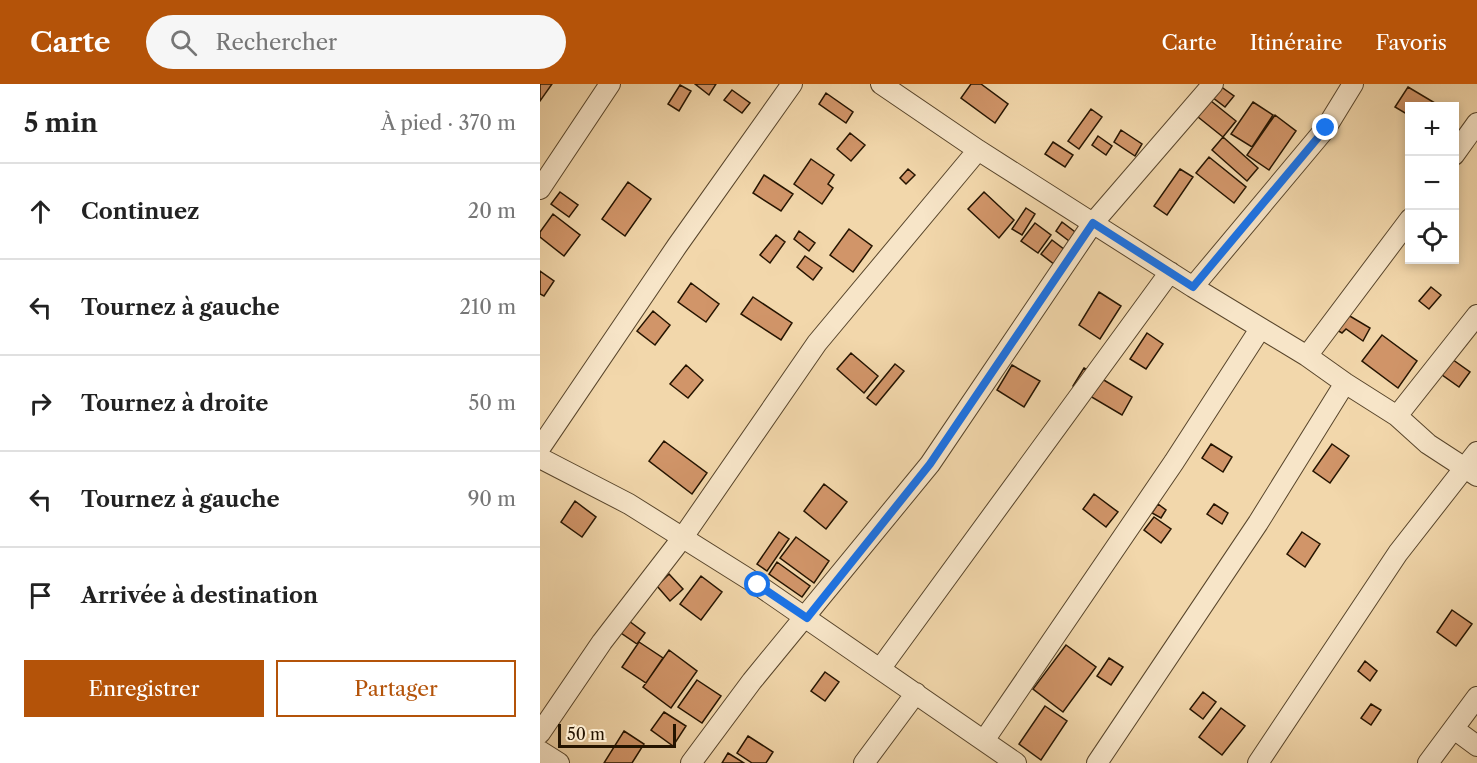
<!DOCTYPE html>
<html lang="fr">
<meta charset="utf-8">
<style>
:root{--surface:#fff;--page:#f6f6f6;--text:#222;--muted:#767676;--line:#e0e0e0;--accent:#b45309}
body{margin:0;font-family:"Libre Caslon Text",serif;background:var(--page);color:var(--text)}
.controls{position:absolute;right:18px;top:18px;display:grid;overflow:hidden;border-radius:0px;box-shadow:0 3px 9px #0003}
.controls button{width:54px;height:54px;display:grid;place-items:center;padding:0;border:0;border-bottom:2px solid var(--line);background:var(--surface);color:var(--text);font:30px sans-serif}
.scale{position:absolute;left:18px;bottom:15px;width:118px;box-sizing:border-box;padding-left:6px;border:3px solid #251400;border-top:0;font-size:16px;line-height:21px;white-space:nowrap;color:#251400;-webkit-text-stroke:4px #f7e5c8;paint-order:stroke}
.stop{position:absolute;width:18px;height:18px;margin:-14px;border:4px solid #1a73e8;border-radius:50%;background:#fff}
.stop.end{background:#1a73e8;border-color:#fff;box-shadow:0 2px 6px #0008}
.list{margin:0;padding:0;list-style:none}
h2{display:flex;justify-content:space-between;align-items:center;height:78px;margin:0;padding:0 24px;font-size:26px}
h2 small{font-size:20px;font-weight:400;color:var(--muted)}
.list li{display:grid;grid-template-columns:39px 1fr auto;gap:18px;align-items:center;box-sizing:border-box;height:96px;padding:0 24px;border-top:2px solid var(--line)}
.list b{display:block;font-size:22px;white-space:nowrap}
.list em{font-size:20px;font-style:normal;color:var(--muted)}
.actions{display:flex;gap:12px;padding:18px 24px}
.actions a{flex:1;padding:14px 0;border:2px solid var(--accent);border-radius:0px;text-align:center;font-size:21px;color:var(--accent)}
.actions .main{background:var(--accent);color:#fff}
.icon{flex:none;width:33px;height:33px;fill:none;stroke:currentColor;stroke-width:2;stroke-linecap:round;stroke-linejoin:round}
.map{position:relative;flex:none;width:937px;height:679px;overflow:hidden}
header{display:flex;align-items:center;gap:36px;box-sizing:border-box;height:84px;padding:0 30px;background:var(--accent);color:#fff}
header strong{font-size:28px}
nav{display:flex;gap:33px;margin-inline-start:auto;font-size:21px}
.search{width:420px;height:54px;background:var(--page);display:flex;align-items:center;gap:15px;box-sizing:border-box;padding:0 21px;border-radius:33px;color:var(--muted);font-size:22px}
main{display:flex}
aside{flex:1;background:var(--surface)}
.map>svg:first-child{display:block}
</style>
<header>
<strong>Carte</strong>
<div class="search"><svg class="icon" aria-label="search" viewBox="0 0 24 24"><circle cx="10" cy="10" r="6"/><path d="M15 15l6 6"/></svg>Rechercher</div>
<nav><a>Carte</a><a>Itinéraire</a><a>Favoris</a></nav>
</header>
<main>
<aside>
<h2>5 min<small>À pied · 370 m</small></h2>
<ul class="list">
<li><svg class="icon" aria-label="ahead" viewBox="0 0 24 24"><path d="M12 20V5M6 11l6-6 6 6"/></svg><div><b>Continuez</b></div><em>20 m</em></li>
<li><svg class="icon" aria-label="left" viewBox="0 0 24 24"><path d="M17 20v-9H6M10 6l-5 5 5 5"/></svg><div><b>Tournez à gauche</b></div><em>210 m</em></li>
<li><svg class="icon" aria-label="right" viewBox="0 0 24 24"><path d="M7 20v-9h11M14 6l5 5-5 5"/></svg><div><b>Tournez à droite</b></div><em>50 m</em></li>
<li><svg class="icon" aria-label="left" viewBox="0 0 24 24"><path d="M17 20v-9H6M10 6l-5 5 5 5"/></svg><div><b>Tournez à gauche</b></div><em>90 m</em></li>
<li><svg class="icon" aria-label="arrive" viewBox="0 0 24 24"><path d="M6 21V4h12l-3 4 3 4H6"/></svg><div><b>Arrivée à destination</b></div></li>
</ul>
<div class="actions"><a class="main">Enregistrer</a><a>Partager</a></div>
</aside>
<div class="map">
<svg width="937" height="679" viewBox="0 0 937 679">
<rect width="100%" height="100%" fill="#f2d7ab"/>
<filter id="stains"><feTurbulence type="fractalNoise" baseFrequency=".00333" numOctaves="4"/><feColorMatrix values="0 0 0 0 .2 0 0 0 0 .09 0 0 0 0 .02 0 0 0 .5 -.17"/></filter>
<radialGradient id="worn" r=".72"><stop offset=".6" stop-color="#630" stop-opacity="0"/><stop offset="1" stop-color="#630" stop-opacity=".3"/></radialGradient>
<path fill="#d19569" stroke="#251400" stroke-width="1.5" d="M0,0h12l-12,17z
M155,0h21l-7,11z
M431,0h10l27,20 -13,19 -34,-25z
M140,1l11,6 -12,20 -11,-7z
M680,2l14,10 -9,11 -13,-10z
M868,3l32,19h-30v10l-15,-9z
M192,6l18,13 -8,10 -18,-13z
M286,9l27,19 -7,11 -27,-19z
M666,13l30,24 -13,16 -30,-24z
M713,18l20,13 -21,32 -21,-13z
M551,25l11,8 -23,32 -11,-8z
M735,31l21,16 -27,39 -22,-15z
M581,46l21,14 -7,12 -21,-14z
M310,49l15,12 -14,16 -14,-12z
M558,52l14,10 -6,9 -14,-10z
M683,53l35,31 -11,13 -35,-31z
M513,58l20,13 -8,12 -20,-13z
M669,73l37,30 -12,16 -38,-30z
M271,75l23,16 -6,9 5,4 -11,16 -28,-20z
M368,85l7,6 -9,9 -6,-6z
M640,85l13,8 -26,38 -13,-9z
M224,91l29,19 -12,17 -28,-18z
M88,98l23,17 -26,37 -23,-17z
M20,108l18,13 -9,12 -18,-13z
M444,108l30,28 -15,18 -31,-29z
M486,124l9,6 -13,21 -10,-6z
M13,130l27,21 -16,21 -24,-19v-5z
M522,138l21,16 -6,9 -21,-16z
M495,139l16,12 -13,18 -17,-12z
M309,145l23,17 -19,26 -23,-17z
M259,147l16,12 -6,8 -15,-12z
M236,151l9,7 -15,21 -10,-8z
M512,156l13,10 -10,15 -14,-11z
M265,172l17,12 -9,12 -16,-13z
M0,187l14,10 -10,15 -4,-2z
M151,199l28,21 -13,18 -28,-20z
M891,203l10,8 -12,14 -10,-8z
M559,208l22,14 -21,33 -21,-14z
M213,213l39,26 -11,17 -40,-26z
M793,222l37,22 -7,13 -17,-12 -4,4 -19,-11z
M113,227l17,14 -15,20 -18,-14z
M607,249l16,11 -17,25 -16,-10z
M842,251l35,26 -19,27 -36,-27z
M311,269l27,23 -14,17 -27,-24z
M909,273l21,15 -11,15 -21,-15z
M355,280l9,7 -28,34 -9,-7z
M146,281l17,15 -15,18 -18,-14z
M472,281l28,16 -16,26 -27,-17z
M544,284l48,29 -10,18 -49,-29z
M124,357l43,32 -15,21 -43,-33z
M671,360l21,13 -9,15 -21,-14z
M792,360l17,12 -19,27 -17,-12z
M284,400l23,18 -21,27 -22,-18z
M554,410l24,18 -12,15 -23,-18z
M35,417l21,16 -14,20 -21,-15z
M618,420l8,6 -5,8 -9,-5z
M674,420l14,9 -6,11 -15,-10z
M614,433l17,12 -10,14 -17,-13z
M239,448l10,7 -22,32 -10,-7z
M762,448l18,12 -15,23 -18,-13z
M256,453l33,24 -15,22 -34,-25z
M237,478l33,24 -8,11 -33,-23z
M129,490l14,15 -13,12 -13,-15z
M161,492l21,16 -21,28 -21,-16z
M912,526l20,14 -16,22 -19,-14z
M89,537l16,12 -8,11 -16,-11z
M99,558l24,16 -17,25 -24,-16z
M526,561l30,22 -33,45 -30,-23z
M129,566l28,21 -26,37 -28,-21z
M569,574l14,9 -12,18 -14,-9z
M825,577l12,10 -7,10 -12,-10z
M285,588l14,10 -14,19 -14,-10z
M157,596l24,16 -19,27 -24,-16z
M663,608l13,10 -13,17 -13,-10z
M831,620l10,6 -10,15 -10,-7z
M505,622l22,15 -26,39 -22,-16z
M681,624l24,18 -23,29 -23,-18z
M124,628l22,14 -13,20 -22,-16z
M84,647l20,13 -12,19h-28z
M208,652l25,16 -7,11h-14l-15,-10z
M188,669l16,10h-22z"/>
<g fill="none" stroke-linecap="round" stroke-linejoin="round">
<defs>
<path id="street" d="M341,0l97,66 215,137 114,69 38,27 52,33 31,28 49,32
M914,71l23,-32
M0,105l70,-105
M653,203l133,-159 27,-44
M767,272l103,-137
M857,332l80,-101
M0,364l137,-202 115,-162
M0,374l89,46 129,81 258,178
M340,585l290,-397
M914,645l23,17
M0,649l62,-91 81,-105 134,-194 161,-193
M445,655l189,-277 86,-133
M0,667l19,12
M151,679l61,-82 178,-217 163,-241 120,-139
M324,679l52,-70
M557,679l161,-240 87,-140
M718,679l140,-210 79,-101
M888,679l49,-66"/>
</defs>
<use href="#street" stroke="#58452b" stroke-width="22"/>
<use href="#street" stroke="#f7e5c8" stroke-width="20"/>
</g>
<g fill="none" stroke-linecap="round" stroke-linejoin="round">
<path stroke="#1a73e8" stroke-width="8" d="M218,501l49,33 123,-154 163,-241 100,64 133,-159"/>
</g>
<rect width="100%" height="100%" filter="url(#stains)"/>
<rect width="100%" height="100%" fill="url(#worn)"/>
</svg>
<div class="controls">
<button>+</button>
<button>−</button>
<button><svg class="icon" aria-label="locate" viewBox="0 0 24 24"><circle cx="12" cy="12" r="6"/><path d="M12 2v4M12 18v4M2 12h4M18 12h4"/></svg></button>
</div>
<div class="scale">50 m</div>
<div class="stop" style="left:218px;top:501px"></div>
<div class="stop end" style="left:786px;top:44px"></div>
</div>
</main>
